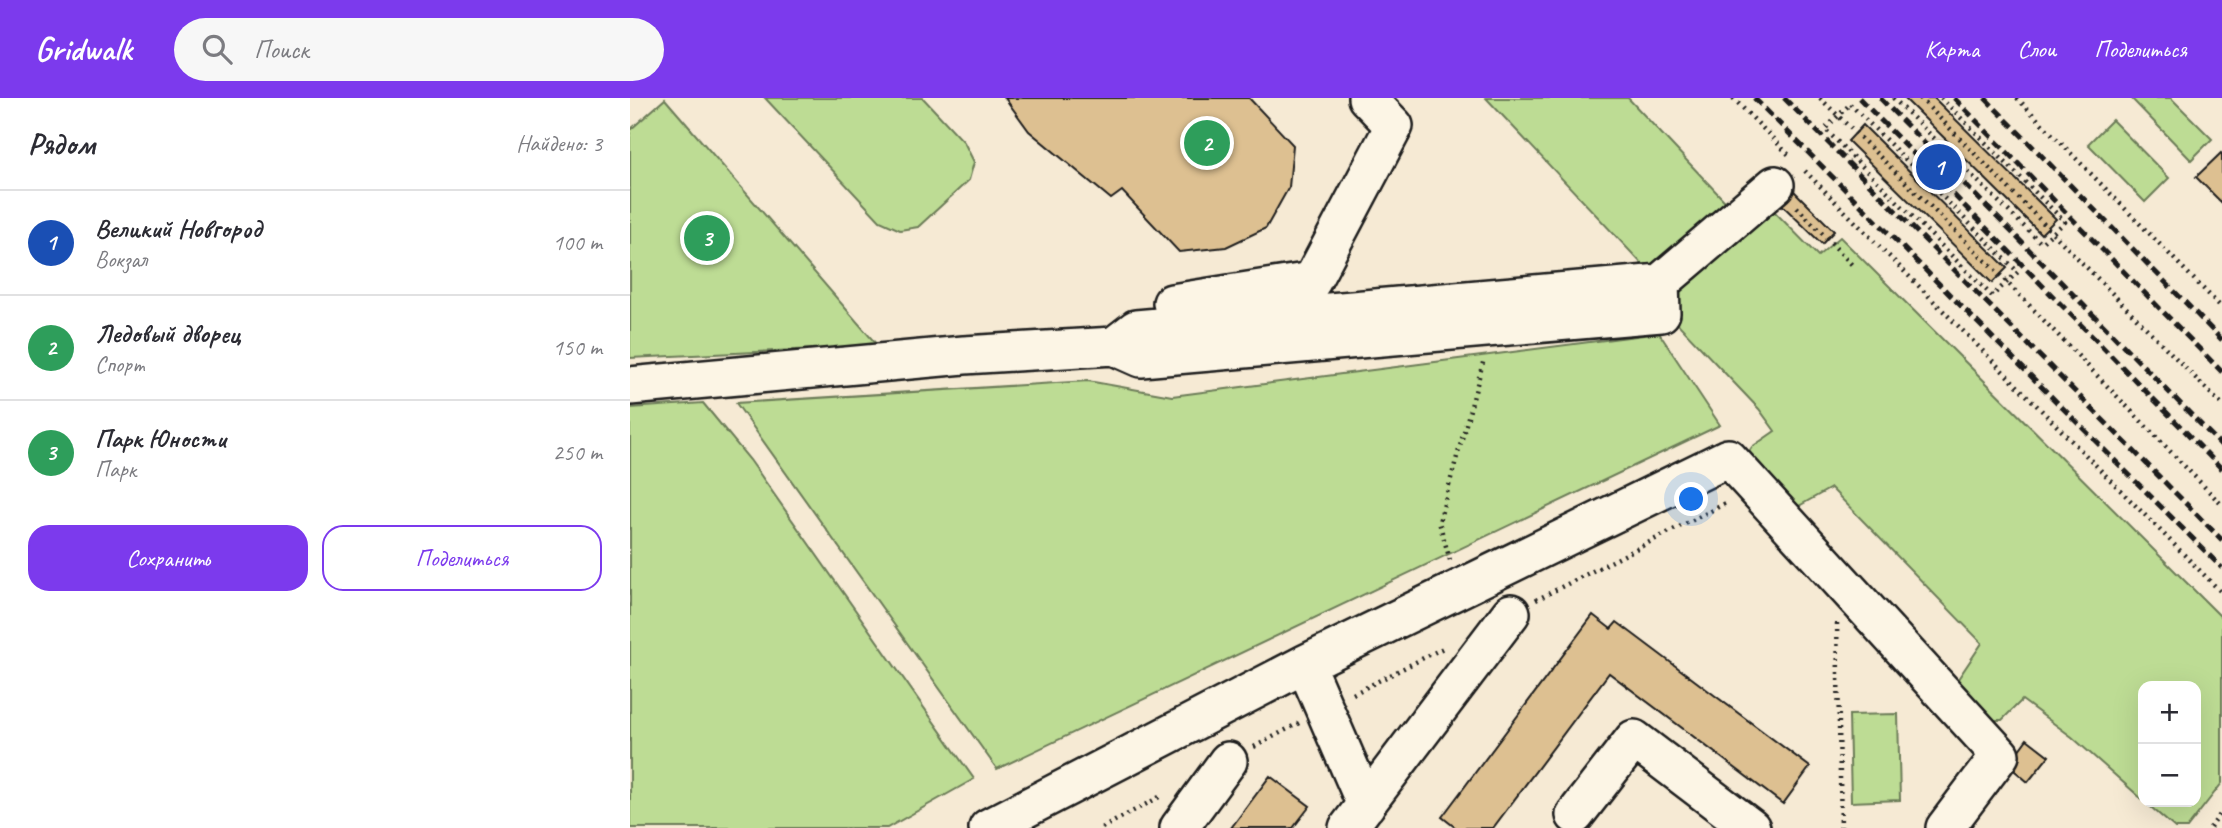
<!DOCTYPE html>
<html lang="ru">
<meta charset="utf-8">
<style>
:root{--surface:#fff;--page:#f7f7f7;--text:#2b2b33;--muted:#7c7c81;--line:#e1e1e2;--accent:#7c3aed}
body{margin:0;font-family:Caveat,sans-serif;background:var(--page);color:var(--text)}
.controls{position:absolute;right:21px;bottom:21px;display:grid;overflow:hidden;border-radius:14px;box-shadow:0 7px 28px #0002}
.controls button{width:63px;height:63px;display:grid;place-items:center;padding:0;border:0;border-bottom:2px solid var(--line);background:var(--surface);color:var(--text);font:35px sans-serif}
.you{position:absolute;left:1062px;top:402px;width:24px;height:24px;margin:-18px;border:5px solid #fff;border-radius:50%;background:#1a73e8;box-shadow:0 0 0 10px #1a73e833}
.badge{display:grid;place-items:center;width:46px;height:46px;border-radius:50%;background:var(--accent);color:#fff;font-size:23px;font-weight:700}
.pin{position:absolute;translate:-50% -50%;border:4px solid #fff;box-shadow:0 2px 7px #0006}
.list{margin:0;padding:0;list-style:none}
h2{display:flex;justify-content:space-between;align-items:center;height:91px;margin:0;padding:0 28px;font-size:30px}
h2 small{font-size:23px;font-weight:400;color:var(--muted)}
.list li{display:grid;grid-template-columns:46px 1fr auto;gap:21px;align-items:center;box-sizing:border-box;height:105px;padding:0 28px;border-top:2px solid var(--line)}
.list b{display:block;font-size:26px;white-space:nowrap}
.list p{margin:0;font-size:23px;white-space:nowrap;color:var(--muted)}
.list em{font-size:23px;font-style:normal;color:var(--muted)}
.actions{display:flex;gap:14px;padding:21px 28px}
.actions a{flex:1;padding:16px 0;border:2px solid var(--accent);border-radius:21px;text-align:center;font-size:24px;color:var(--accent)}
.actions .main{background:var(--accent);color:#fff}
.icon{flex:none;width:38px;height:38px;fill:none;stroke:currentColor;stroke-width:2;stroke-linecap:round;stroke-linejoin:round}
.map{position:relative;flex:none;width:1592px;height:730px;overflow:hidden}
header{display:flex;align-items:center;gap:42px;box-sizing:border-box;height:98px;padding:0 35px;background:var(--accent);color:#fff}
header strong{font-size:33px}
nav{display:flex;gap:38px;margin-inline-start:auto;font-size:24px}
.search{width:490px;height:63px;background:var(--page);display:flex;align-items:center;gap:18px;box-sizing:border-box;padding:0 24px;border-radius:38px;color:var(--muted);font-size:26px}
main{display:flex}
aside{flex:1;background:var(--surface)}
.map>svg:first-child{display:block}
</style>
<header>
<strong>Gridwalk</strong>
<div class="search"><svg class="icon" aria-label="search" viewBox="0 0 24 24"><circle cx="10" cy="10" r="6"/><path d="M15 15l6 6"/></svg>Поиск</div>
<nav><a>Карта</a><a>Слои</a><a>Поделиться</a></nav>
</header>
<main>
<aside>
<h2>Рядом<small>Найдено: 3</small></h2>
<ul class="list">
<li><span class="badge" style="background:#1a4fb4">1</span><div><b>Великий Новгород</b><p>Вокзал</p></div><em>100 m</em></li>
<li><span class="badge" style="background:#2e9e5b">2</span><div><b>Ледовый дворец</b><p>Спорт</p></div><em>150 m</em></li>
<li><span class="badge" style="background:#2e9e5b">3</span><div><b>Парк Юности</b><p>Парк</p></div><em>250 m</em></li>
</ul>
<div class="actions"><a class="main">Сохранить</a><a>Поделиться</a></div>
</aside>
<div class="map">
<svg width="1592" height="730" viewBox="0 0 1592 730">
<rect width="100%" height="100%" fill="#f6ead4"/>
<filter id="ink" filterUnits="userSpaceOnUse"><feTurbulence type="fractalNoise" baseFrequency=".0143" numOctaves="2"/><feDisplacementMap in="SourceGraphic" scale="14" xChannelSelector="R" yChannelSelector="G"/><feConvolveMatrix kernelMatrix="1 2 1 2 8 2 1 2 1" color-interpolation-filters="sRGB"/></filter>
<g filter="url(#ink)">
<path fill="#bddc94" stroke="#6c7c58" stroke-width="2" d="M135,0h158l41,44 10,20 -5,18 -51,47 -18,3 -20,-9z
M856,0h142l108,115 -62,58 -30,-5z
M1501,0h40l41,41 -21,21z
M35,1l213,247 -248,12v-228z
M1482,22l57,58 -24,24 -57,-58z
M1140,109l48,49 22,-19 382,381v165l-35,45h-12l-30,-26h51v-116h-53v114l-71,-63 -50,-37 -20,20h-12l-31,-35 -1,-6 24,-36 -151,-155 -34,19 -49,-54 4,-6 23,-16 -16,-22 -81,-85 3,-39z
M1029,235l61,92 -723,344 -261,-366 352,-22 84,15z
M73,305l47,57 224,319 -87,49h-257v-420z
M1268,616l2,86 -49,2 -2,-87z"/>
<path fill="#ddc091" stroke="#1c1c1c" stroke-width="2" d="M375,0h244l44,47 -4,42 -23,41 -40,19 -47,5 -57,-61 -11,8 -82,-68z
M1274,0h30l122,121 -15,15z
M1233,27l144,143 -15,15 -144,-142z
M1591,55l1,1v49l-26,-26z
M1157,86l47,47 -12,13 -48,-47z
M963,517l18,14 6,-7 193,145 -27,37 -174,-131 -116,155h-37l-14,-11z
M1397,641l22,17 -21,26 -20,-17z
M640,678l40,30 -17,22h-62z"/>
<g fill="none" stroke-linecap="round" stroke-linejoin="round">
<defs>
<path id="minor" d="M1030,185l115,-98
M542,205l140,-22 82,-155 -27,-28
M0,288l334,-31 150,-9 22,-17 524,-46 1,30 -520,45 -27,-12
M675,566l61,141
M945,717l59,-76 117,89
M358,730l317,-164 423,-206 272,297 -55,73
M549,730l49,-67
M718,730l163,-215"/>
</defs>
<use href="#minor" stroke="#1c1c1c" stroke-width="42"/>
<path stroke="#1c1c1c" stroke-width="4.5" stroke-dasharray="2 5" stroke-linecap="butt" d="M1103,0l58,59
M1190,0l180,177 222,230
M1263,0l148,145 24,-21 -124,-124
M1290,0l302,307
M1387,0l205,210
M1220,6l168,168 -26,24 -167,-167z
M1175,73l417,422
M1167,109l57,60
M820,462l-11,-38 45,-163
M906,502l192,-98
M1207,525l4,205
M723,596l92,-47
M624,649l45,-24
M472,730l61,-33
M1580,730l12,-16"/>
<use href="#minor" stroke="#fcf5e5" stroke-width="37"/>
<path stroke="#1c1c1c" stroke-width="5" stroke-dasharray="10 5" stroke-linecap="butt" d="M1124,0l468,470
M1154,0l438,442
M1229,0l363,371
M1250,0l342,348
M1324,0l268,274
M1355,0l237,242"/>
</g>
</g>
</svg>
<div class="controls">
<button>+</button>
<button>−</button>
</div>
<div class="you"></div>
<div class="pin badge" style="left:1309px;top:69px;background:#1a4fb4">1</div>
<div class="pin badge" style="left:577px;top:45px;background:#2e9e5b">2</div>
<div class="pin badge" style="left:77px;top:140px;background:#2e9e5b">3</div>
</div>
</main>
